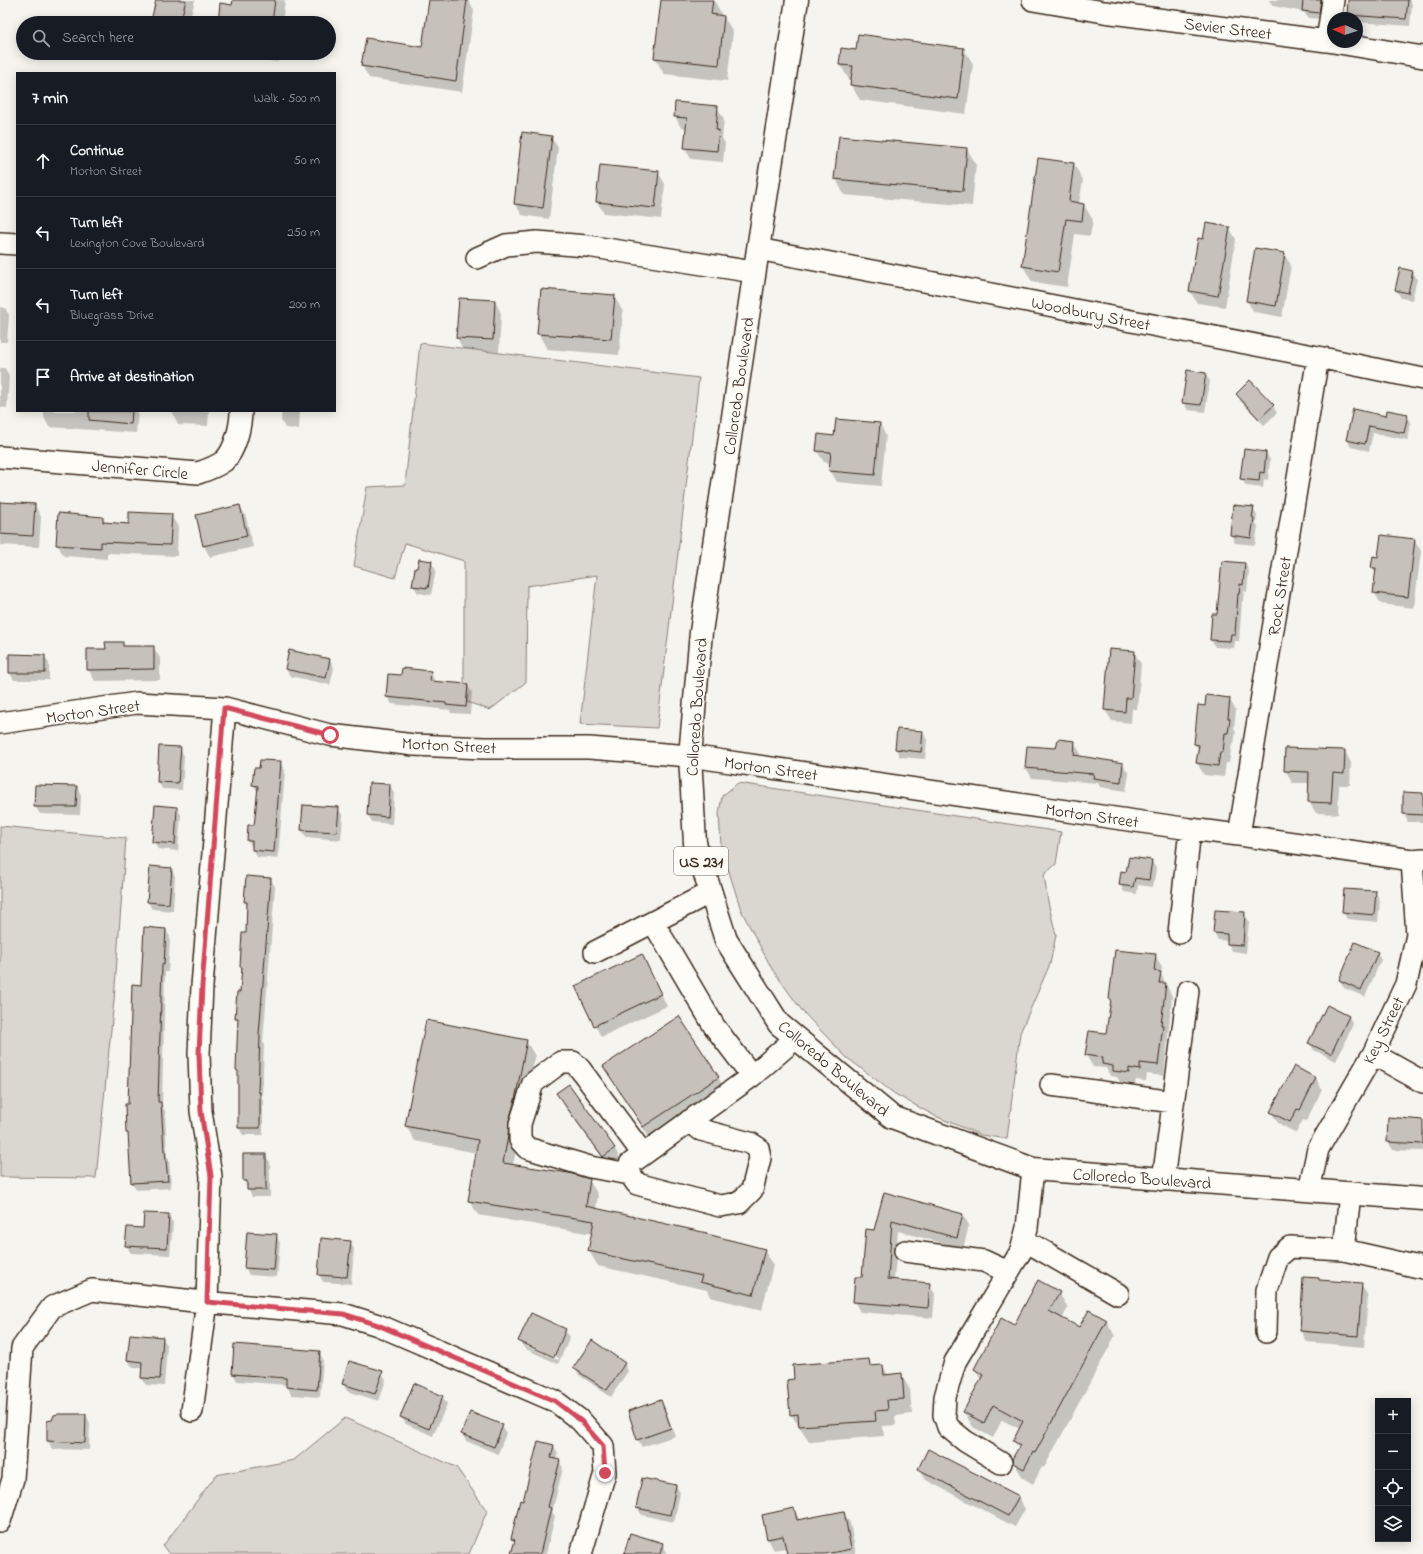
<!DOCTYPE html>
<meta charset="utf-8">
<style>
:root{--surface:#171b24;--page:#20242c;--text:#f1f3f6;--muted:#9ea1a6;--line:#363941}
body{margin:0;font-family:"Indie Flower",sans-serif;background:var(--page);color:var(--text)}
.controls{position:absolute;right:12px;bottom:12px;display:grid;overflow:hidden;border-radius:0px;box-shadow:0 2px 10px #0003}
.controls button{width:36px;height:36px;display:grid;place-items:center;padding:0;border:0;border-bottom:1px solid var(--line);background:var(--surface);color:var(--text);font:20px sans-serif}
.compass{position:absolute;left:1327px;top:12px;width:36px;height:36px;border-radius:50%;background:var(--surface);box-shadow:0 2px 10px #0003;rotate:273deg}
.stop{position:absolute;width:12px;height:12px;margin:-9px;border:3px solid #d1495b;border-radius:50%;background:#fff}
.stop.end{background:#d1495b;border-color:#fff;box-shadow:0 1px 4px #0008}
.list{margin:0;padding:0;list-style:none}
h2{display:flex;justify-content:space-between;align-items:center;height:52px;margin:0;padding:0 16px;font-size:17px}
h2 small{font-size:13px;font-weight:400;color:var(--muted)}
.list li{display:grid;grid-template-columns:26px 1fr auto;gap:12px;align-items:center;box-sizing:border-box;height:72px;padding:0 16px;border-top:1px solid var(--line)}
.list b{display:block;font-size:15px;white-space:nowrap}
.list p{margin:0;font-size:13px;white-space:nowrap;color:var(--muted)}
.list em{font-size:13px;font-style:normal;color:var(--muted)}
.icon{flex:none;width:22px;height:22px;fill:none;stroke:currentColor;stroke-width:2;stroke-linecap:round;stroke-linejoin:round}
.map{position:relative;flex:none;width:1423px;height:1554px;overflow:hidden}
.search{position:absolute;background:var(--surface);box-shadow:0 2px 10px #0003;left:16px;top:16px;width:320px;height:44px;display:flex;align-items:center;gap:10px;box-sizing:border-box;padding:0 14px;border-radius:22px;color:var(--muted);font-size:15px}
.panel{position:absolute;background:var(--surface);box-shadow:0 2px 10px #0003;left:16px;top:72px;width:320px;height:340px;border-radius:0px}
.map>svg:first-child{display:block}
</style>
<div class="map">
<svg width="1423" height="1554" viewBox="0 0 1423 1554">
<rect width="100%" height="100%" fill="#f5f4ee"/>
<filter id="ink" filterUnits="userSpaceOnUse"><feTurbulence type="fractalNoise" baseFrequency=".025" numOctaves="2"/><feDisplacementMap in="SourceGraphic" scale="8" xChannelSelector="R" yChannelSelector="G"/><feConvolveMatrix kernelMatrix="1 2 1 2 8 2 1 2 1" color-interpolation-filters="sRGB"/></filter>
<g filter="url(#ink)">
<path fill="#dad6d0" stroke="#8a8077" d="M420,343l279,35 -42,350 -77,-4 17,-149 -70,11 -1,96 -36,28 -26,-9v-140l-59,-18 -10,35 -41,-12 13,-79 38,-2z
M738,783l323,49 -5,32 -12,11 4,27 8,33 -6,29 -30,69 -13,106 -26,-4 -46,-19 -40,-22 -49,-37 -43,-45 -31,-43 -31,-59 -20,-64 -2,-33 3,-17z
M0,826l126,12 -12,162 -18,178 -96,-1z
M345,1418l111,49 31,44 -18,43h-300l-6,-8 53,-71 78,-15z"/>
<path fill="#0003" fill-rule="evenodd" d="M157,0h38l-6,23h-35l-2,-3z
M234,0h51l-3,23h-63l14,-17z
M430,0h38l6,10 -12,82 -93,-14 -7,-12 5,-27 56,9z
M662,0h52l7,13v3l3,1 9,15 -6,49 -63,-7 -9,-16z
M1269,0h58l-4,19 -15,-1 -4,-6 -31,-6z
M1349,0h60l3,4 -2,22 -53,-4v-4h-7l-2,-4z
M964,49l9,15 -7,50 -106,-14 -9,-15 1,-5h-3l-9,-16 17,-13z
M225,53h54l-1,9 -51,-6z
M717,107l7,12 -2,19 3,5 -2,19 -32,-3 -6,-11 2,-20h-6l-6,-12z
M551,137l7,11 -9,71 -27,-4 -7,-11z
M839,137l128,12 9,15 -4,42 -128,-11 -8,-16z
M1074,164l9,16 -4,24 5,1 9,15 -3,16 -15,-2 -8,53 -35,-5 -9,-16z
M658,172l7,12 -4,35 -57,-6 -7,-11z
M1229,228l7,11 -11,68 -28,-4 -7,-12 14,-51z
M1284,254l7,11 -9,52 -28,-5 -7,-11z
M1413,272l4,7 -5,21 -11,-2 -5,-8z
M614,296l9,16 -4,43 -72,-6 -9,-16z
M495,301l6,12 -2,39 -36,-3 -6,-11z
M0,307l5,1 4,7 -2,27h-7z
M0,368h5l4,8 -2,32 -7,-1z
M1205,374l5,7 -5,31 -17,-2 -5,-8z
M1237,394l36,12 4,7 -13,12 -23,-23z
M1353,410l34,7 20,-2 4,7 -3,18 -35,-7 -4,18 -18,-4 -4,-7z
M44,411h94l-2,22 -87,-6 -5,-10z
M172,411h37l-1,15 -30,-1z
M282,411h18l-1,18 -14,-1 -4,-8z
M880,424l6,12 -5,50 -44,-4 -7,-12 1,-7 -7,-1 -7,-11 18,-14z
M1266,452l4,8 -2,20 -4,-1 -1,9 -17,-2 -4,-7z
M0,503l35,2 6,12 -2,30 -39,-2z
M240,506l6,11 7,30 -43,10 -6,-11 -7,-30z
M1234,506l19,2 4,8 -1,8 2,2 -3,19 -20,-2 -4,-8z
M171,515l7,12 -1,29 -70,-3v6l-43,-3 -7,-12 45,-26 4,6 24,1z
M1414,540l7,11 -7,57 -33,-4 -7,-12 2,-18 -4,-6 7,-10z
M431,562l5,8 -5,25 -13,-2 -5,-8 5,-16z
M1245,564l4,7 -2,21 -3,-1 -1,10h-1l-3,40h-4l-1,7 -19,-1 -4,-8 7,-24z
M122,643l2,4h29l7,11v22l-65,1 -7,-12 19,-19z
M1134,652l7,12 -4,45h-5l-1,14 -19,-2 -7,-11z
M44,656l5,7v17h-35l-4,-7z
M330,660l4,8 -4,17 -40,-9 -4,-7z
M431,672l4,10 32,3 5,7 -2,22 -19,-1 -1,-3 -58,-6 -5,-7 15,-21z
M1229,699l7,11 -2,18 2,3 -2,13h-2l-3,19h-3l-2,14 -20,-2 -7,-12 2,-12 -4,-7 11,-37z
M923,732l4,8 -2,19 -25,-2 -4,-8z
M1074,742l6,10v5l43,7 6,10 -3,17 -26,-4 -2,-4 -66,-5 -6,-10 31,-19z
M180,748l4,8 -2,34 -20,-1 -4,-8z
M1345,751l6,12 -1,22h-11l-1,29 -22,-1 -7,-11 1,-19h-18l-6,-12z
M280,762l5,8 -7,89 -21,-2 -9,-17 7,-14 3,-33 -4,-8 6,-16z
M390,785l4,8 -2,31 -20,-2 -4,-7z
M77,787l4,8 -1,20 -40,-1 -5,-8z
M1404,793h19v29h-15l-4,-8z
M177,808l4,7 -3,36 -20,-2 -4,-7z
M338,808l5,8 -2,24 -35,-3 -4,-7z
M1152,861l4,8 -3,18 -15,-2 -1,9 -13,-2 -4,-8 7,-11z
M171,869l4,7 -2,35 -21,-2 -4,-7z
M271,879l4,8 -12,155 1,2 -2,54 1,3v34h-20l-4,-7v-55l-2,-3 2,-48 -3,-4 5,-25 2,-22 -2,-4 6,-33 1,-27 -3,-5z
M1375,892l5,8 -2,22 -31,-3 -4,-7z
M1244,913l5,8 -3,32 -14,-2 -4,-7v-3l-10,-1 -4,-7z
M166,930l4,7 -2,35h-3l-3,133 3,6 2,45 2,3 2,29 -34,2 -5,-7 -6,-78h3l12,-119z
M1116,951l39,4 7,12 -1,7 11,22 -8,80 -17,-2 -1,7 -10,-1 -1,4 -15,-2 -3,-5 -7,-1 -4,-8 -13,-1 -7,-12 21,-21z
M1377,953l4,7 -16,37 -21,-9 -4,-8z
M642,956l25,50 -66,31 -24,-51z
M1327,1006l22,11 4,7 -17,37 -22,-11 -4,-7z
M526,1041l9,15 -22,109 76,15 9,15 -2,14 168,41 9,15 -11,45 -52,-13 -3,-7 -109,-24 -9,-15 4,-17 -115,-19 -9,-15 8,-47 -62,-12 -9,-15z
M604,1067l114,10 9,16 -75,49z
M1316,1078l6,12 -16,31 -3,-1 -7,13 -18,-10 -7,-11z
M569,1085l46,64 6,11 -11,8 -46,-63 -7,-12z
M1423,1121v30l-30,-1 -5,-8z
M265,1155l5,7v35h-18l-8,-16z
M885,1193l78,22 6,10 -6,24 -65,-18 -4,50 35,3 6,10 -2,24 -73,-6 -6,-11 9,-23z
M168,1215l5,8 -3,32 -39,-2 -5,-8 18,-16z
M276,1235l4,8 -3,34 -28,-2 -4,-8z
M350,1242l4,7 -3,35 -28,-2 -4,-8z
M1319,1279l1,2 41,3 7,12 -4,51 -57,-5 -6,-11z
M1059,1293l9,15 -6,11 18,10 26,-9 9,16 -71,132 -2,-1 -9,17 -10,-6 -9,-15 5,-14 -5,-8 6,-12 -18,-9 -9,18 -20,-11 -9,-15 17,-32 -6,-11 39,-43z
M565,1330l5,7 -12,27 -34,-16 -4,-7zM524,1342l35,16 -1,2 -34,-15z
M163,1338l4,7 -3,41 -18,-1 -4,-7 1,-10h-10l-5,-8z
M319,1352l4,7 -3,38 -29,-2 -4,-10 -50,-4 -4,-8z
M869,1360l4,7 10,-1 5,9 13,-1 9,16 2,24 -17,2 1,9 -13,1 1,10 -75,6 -18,-28z
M624,1363l4,8 -17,26 -32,-22 -4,-7z
M382,1372l4,8 -7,21 -32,-10 -4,-7z
M442,1397l5,7 -14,32 -27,-12 -5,-7z
M661,1401l4,7 10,28 -33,11 -4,-7 -9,-28z
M86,1415l4,8 -1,27 -37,-1 -4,-8v-19z
M502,1426l4,7 -8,21 -32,-13 -4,-7z
M554,1446l4,7 -2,7 3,1 4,7 -11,44 3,4 -9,38h-34l3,-11 -3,-4 12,-37z
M919,1469l99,28 7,12 -10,18 -89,-47z
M676,1485l4,8 -6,29 -32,-7 -5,-7z
M794,1509l6,12 43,-9 7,11 6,31h-68l-2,-6 -12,2 -6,-11z
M662,1544l5,8 -1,2h-41z"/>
<path fill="#c7c1bb" stroke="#3b2a1e" d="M156,0h30l-6,23h-20l-9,-2z
M233,0h42l-3,23h-54l2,-20 12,2z
M429,0h38l-11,81 -95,-15 5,-28 56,9z
M661,0h52l-2,14 13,2 -5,49 -65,-7z
M1303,0h18l-2,13 -17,-2z
M1348,0h60l-2,19 -59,-4z
M858,34l106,14 -6,51 -108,-14 3,-19 -14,-1 2,-17 15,2z
M675,102l43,4 -2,24h3l-2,21 -33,-3 3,-30 -13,-1z
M522,132l30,4 -9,72 -29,-4z
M839,136l128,12 -4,43 -129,-12z
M1038,158l36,5 -5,38 15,3 -2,17 -16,-2 -8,53 -36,-6z
M600,165l59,6 -4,37 -59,-6z
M1206,223l24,4 -12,69 -29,-5 9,-53 5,1z
M1255,248l30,5 -9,53 -30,-5z
M1400,268l13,3 -5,22 -13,-3z
M541,289l74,6 -4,44 -74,-5z
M459,298l36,2 -2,40 -37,-2z
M1187,370l19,3 -5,32 -19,-2z
M1250,380l24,25 -15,14 -23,-25z
M1353,409l33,7 1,-6 21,4 -4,19 -35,-7 -4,18 -19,-4z
M89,411h43l-1,13 -42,-4z
M836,419l44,4 -5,52 -46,-4 2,-19 -15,-1 2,-17 16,2z
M1244,449l22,3 -2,21 -4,-1 -1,9 -19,-2z
M0,502l35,2 -2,32 -33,-2z
M240,505l7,31 -44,10 -7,-31z
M1233,505l21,2 -2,10 2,1 -3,20 -21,-3z
M129,512l43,2 -2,31 -69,-3v6l-45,-3 2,-32 45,4v5l26,2z
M1381,535l34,4 -7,58 -35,-4 3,-25h-5l2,-12 5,1z
M419,559l13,2 -4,27 -16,-2 3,-18h2z
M1222,561l23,2 -2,22 -3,-1 -1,10h-1l-3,40h-4l-1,7 -20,-1 2,-26h5z
M105,642h18v4h31v23l-67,1v-21h19z
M1109,649l26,2 -4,47h-5l-1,14 -21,-2z
M289,650l41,9 -4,19 -41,-9z
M9,654l36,1v18h-36z
M402,668l29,3 -1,10 38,3 -2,23 -20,-2v-2l-60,-6 2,-23 13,1z
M1206,695l24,3 -2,20 2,1 -2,14h-3l-2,19h-3l-2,14 -22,-3 3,-18 -5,-1 4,-39 7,1z
M897,729l26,2 -2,21 -26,-3z
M1058,739l17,2 -1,14 49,8 -2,19 -28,-4 1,-4 -69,-6 2,-22 29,2z
M159,746l22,1 -3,36 -21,-1z
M1285,748l60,2 -1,24 -11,-1 -2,30 -23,-1 1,-30 -25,-1z
M260,760l21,1 -7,91 -22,-2v-9h-5l1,-16h6l1,-8 3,-31 -6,-1 2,-17h5z
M369,783l21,1 -2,33 -21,-2z
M35,785l42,1 -1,21h-42z
M1403,792l20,1v22l-20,-1z
M155,805l22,2 -2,37 -23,-2z
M303,805l36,2 -2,25 -36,-2z
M1129,857l23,3 -3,20 -14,-2 -2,9 -14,-2 2,-14 5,1z
M150,866l22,2 -3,36 -22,-2z
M246,876l25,2 -12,157h1l-2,57h2v36h-22v-57l-2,-1 2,-52h-3l2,-26h3l2,-25h-2l2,-34h4l1,-31h-3z
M1344,889l32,2 -2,24 -32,-3z
M1215,910l30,2 -2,33 -16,-1v-10l-14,-1z
M144,927l22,2 -2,36 -2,-1 -4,138h3l3,49h1l3,30 -37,2 -3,-50h-2l-1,-29h3l4,-120 9,1z
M1355,942l23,10 -17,38 -22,-10z
M1115,950l41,4 -2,17 7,1 -2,11h7l-5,42h2l-5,40 -18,-2v7l-11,-2v5l-16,-2v-5l-11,-2 1,-6 -18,-3 4,-24 17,2 5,-34h-2z
M642,954l19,40 -67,32 -19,-40z
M1327,1005l22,11 -18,38 -23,-11z
M679,1016l40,61 -76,50 -40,-61z
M426,1020l101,20 -12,60 -6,21 -1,15 -5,27 66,10 21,6 -4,27 121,27v1l58,15 -12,46 -53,-13 2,-6 -114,-25 6,-30 -126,-20 10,-61 -73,-14z
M1294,1066l22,12 -16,32 -3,-1 -7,13 -20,-10z
M569,1084l46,64 -12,9 -47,-64z
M1388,1117l35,3v24l-36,-2z
M243,1154h23v36h-19v-9h-4z
M884,1192l79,22 -6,24 -65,-18 -4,59 42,4 -2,25 -75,-6 2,-25h7l4,-48 8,1z
M144,1213l25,1 -2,34 -42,-2 2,-19 16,1z
M247,1232l30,2 -3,36 -30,-2z
M321,1238l30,3 -4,36 -29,-2z
M1303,1277l16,1v2l43,3 -4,53 -58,-5z
M1038,1280l22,12 -11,19 30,16 10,-17 18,10 -72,133 -2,-1 -9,17 -11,-6 -1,-4 8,-14 -7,-4 10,-20 -30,-16 -9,18 -21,-11 20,-37 -9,-6 27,-51 13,7z
M531,1313l35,16 -12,28 -36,-16z
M130,1334l33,3 -3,42 -19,-1 1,-16 -15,-2z
M592,1340l33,23 -18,27 -34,-22z
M234,1344l86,7 -3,39 -31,-3v-9l-54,-4z
M869,1359l1,7 13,-1 1,10 18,-2 2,26 -17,1 1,10 -13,1 1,10 -77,5 -1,-12 -8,1 -3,-35 7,-1 -1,-14z
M349,1361l34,10 -8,23 -33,-10z
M414,1383l29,13 -14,33 -29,-12z
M661,1400l10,28 -34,12 -9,-29z
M470,1412l33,13 -9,22 -33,-13z
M59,1414h27l-1,29 -38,-2v-20l5,-1 2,-5z
M538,1441l16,4 -3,13 9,2 -12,47 3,1 -11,46h-29l4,-14 -4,-1 9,-39 3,1z
M928,1449l91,47 -11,20 -90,-47z
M642,1478l34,7 -6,30 -34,-7z
M794,1508l3,12 47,-9 7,38 -25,5h-39l-4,-18 -16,3 -5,-24z
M630,1533l33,10 -3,11h-36z"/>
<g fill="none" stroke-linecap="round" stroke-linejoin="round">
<defs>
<path id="minor" d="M1033,0l71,12 223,29 96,16
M1327,41l6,-41
M0,243l17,1
M758,249l560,108 105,22
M477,258l29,-13 31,-3 50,4 167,26
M0,457l198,16c9,-3 18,-6 26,-12 11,-10 17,-35 17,-50
M0,723l137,-20 88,5 105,27 84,10 70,3h105l101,8 500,73 49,6 173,25 11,-1
M1239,835l79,-478
M653,922l61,104 38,50
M1179,933l11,-104
M595,952l116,-60
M1373,1054l50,28
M1051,1085l122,17
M689,1121l12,9 49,13 8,5 2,10 -8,32 -13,13 -19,3 -83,-22 -7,-10v-10l122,-88 44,-38
M630,1174l-40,-7 -63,-19 -7,-8v-16l13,-41 28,-21h12l7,7 63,85
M1163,1180l25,-189
M1309,1190l9,-41 55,-95 33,-70 11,-49 -5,-75
M1350,1193l-6,57 79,18
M1024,1240l94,54
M905,1251l79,10 24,11
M1266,1332l1,-42 11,-33 12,-10 54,3
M192,1411l15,-109 4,-126 -10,-65 -2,-57 3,-68 23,-278
M1001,1463l-36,-22 -17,-14 -4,-12 1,-18 10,-35 66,-111 6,-23 6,-59
M0,1521l13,-42 9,-131 30,-41 40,-17 121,13 130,11 35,11 177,76 26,20 22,25 2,27 -24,81"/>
<path id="highway" d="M797,0l-39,249 -57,383 -11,124 5,87 31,97 53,84 113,93 141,52 390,30"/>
</defs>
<use href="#minor" stroke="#3b2a1e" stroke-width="24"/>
<use href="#highway" stroke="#3b2a1e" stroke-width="25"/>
<use href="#minor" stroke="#fdfcf7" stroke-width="21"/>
<use href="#highway" stroke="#fdfcf7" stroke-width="22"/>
</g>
</g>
<g fill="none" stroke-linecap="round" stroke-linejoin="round" filter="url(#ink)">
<path stroke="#d1495b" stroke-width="5" d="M330,735l-106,-27 -22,278 -3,68 2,57 10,65 -4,126 136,12 35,11 177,76 26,20 22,25 2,27"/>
</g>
<g text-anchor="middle" stroke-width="3.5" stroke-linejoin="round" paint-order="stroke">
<rect fill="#fdfcf7" stroke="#75695f" stroke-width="1" x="674" y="847" width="54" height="28" rx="3"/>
<g font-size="16" font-weight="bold" fill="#3b2a1e">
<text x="701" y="867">US 231</text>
</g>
<g font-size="17" fill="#3b2a1e" stroke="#fdfcf7">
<text transform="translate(1228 28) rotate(7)" y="6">Sevier Street</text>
<text transform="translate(1091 313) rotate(11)" y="6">Woodbury Street</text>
<text transform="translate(738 386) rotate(-82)" y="6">Colloredo Boulevard</text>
<text transform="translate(140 469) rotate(5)" y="6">Jennifer Circle</text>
<text transform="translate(1279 596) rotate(-81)" y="6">Rock Street</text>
<text transform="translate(696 707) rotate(-86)" y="6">Colloredo Boulevard</text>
<text transform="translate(93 711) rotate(-8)" y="6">Morton Street</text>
<text transform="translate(449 745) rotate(3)" y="6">Morton Street</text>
<text transform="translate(771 768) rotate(8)" y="6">Morton Street</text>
<text transform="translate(1092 815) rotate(8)" y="6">Morton Street</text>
<text transform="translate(1383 1030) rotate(-64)" y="6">Key Street</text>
<text transform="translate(834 1068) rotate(40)" y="6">Colloredo Boulevard</text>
<text transform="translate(1142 1178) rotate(4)" y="6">Colloredo Boulevard</text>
</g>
</g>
</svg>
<div class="controls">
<button>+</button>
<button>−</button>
<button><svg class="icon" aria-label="locate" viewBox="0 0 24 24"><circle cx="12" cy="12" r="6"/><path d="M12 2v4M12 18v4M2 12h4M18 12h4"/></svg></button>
<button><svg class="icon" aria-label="layers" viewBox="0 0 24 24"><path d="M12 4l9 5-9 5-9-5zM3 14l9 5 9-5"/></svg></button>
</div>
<svg class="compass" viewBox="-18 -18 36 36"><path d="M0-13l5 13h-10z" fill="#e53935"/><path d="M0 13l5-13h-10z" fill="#9ea1a6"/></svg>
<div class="stop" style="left:330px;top:735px"></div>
<div class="stop end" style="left:605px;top:1473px"></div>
<div class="search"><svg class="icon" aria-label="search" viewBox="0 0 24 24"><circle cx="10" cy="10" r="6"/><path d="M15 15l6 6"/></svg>Search here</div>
<section class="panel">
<h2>7 min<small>Walk · 500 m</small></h2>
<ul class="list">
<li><svg class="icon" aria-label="ahead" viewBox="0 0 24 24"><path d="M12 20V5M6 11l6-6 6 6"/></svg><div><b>Continue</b><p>Morton Street</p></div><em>50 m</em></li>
<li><svg class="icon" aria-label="left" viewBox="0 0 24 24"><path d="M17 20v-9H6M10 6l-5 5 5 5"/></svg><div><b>Turn left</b><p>Lexington Cove Boulevard</p></div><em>250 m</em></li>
<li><svg class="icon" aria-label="left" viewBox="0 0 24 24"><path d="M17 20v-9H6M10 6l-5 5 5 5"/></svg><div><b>Turn left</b><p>Bluegrass Drive</p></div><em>200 m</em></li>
<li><svg class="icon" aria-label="arrive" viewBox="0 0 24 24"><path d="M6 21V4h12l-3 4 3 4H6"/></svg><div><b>Arrive at destination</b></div></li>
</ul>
</section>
</div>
